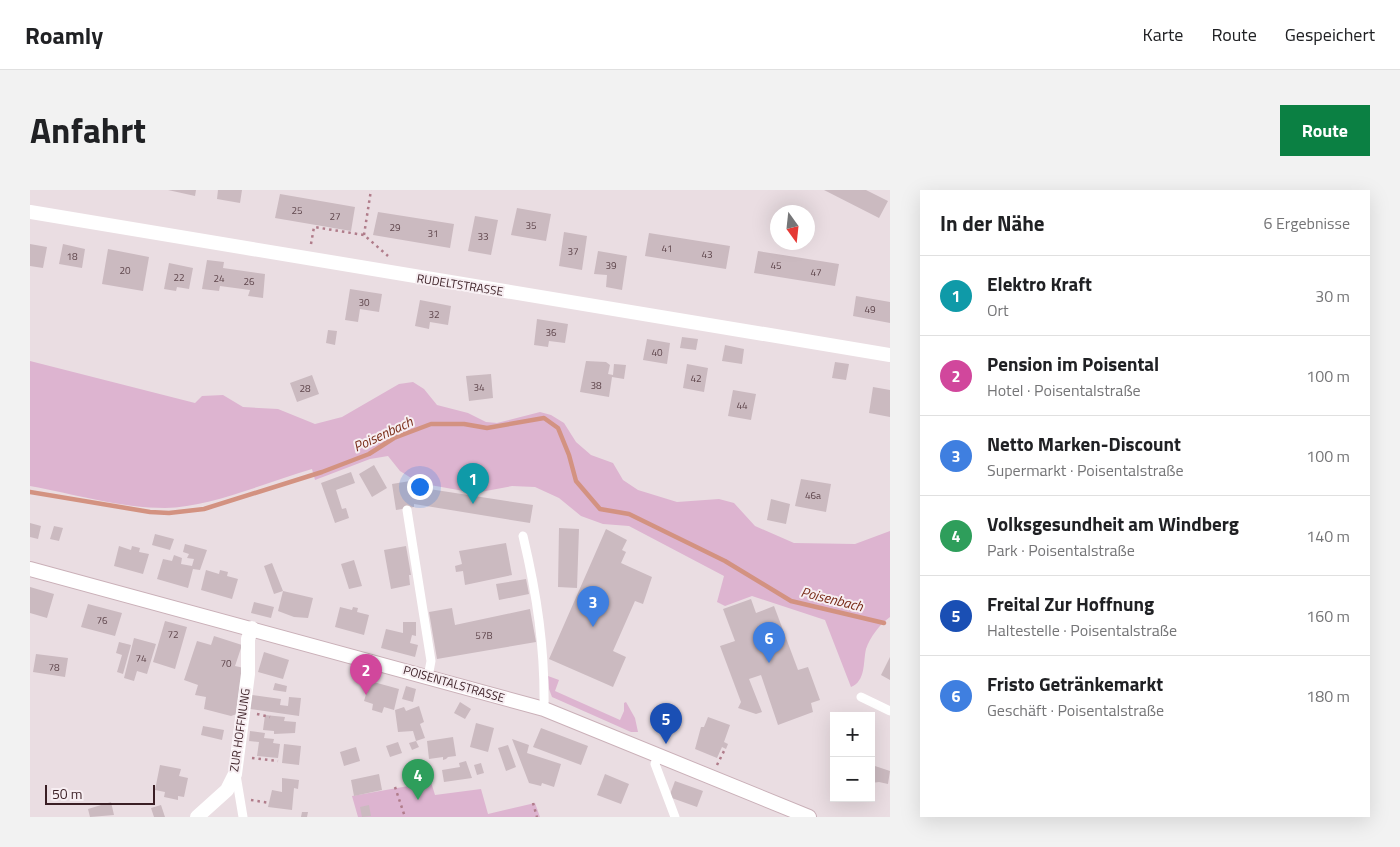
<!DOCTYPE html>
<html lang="de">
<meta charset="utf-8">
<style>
:root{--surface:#fff;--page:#f2f2f2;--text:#202124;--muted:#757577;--line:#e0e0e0;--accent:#0b8043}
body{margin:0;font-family:"Titillium Web",sans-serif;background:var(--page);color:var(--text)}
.controls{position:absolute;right:15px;bottom:15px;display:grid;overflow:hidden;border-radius:0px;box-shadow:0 5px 20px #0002}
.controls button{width:45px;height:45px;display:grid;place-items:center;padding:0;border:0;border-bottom:1px solid var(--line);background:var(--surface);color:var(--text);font:25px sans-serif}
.compass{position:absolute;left:740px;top:15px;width:45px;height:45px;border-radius:50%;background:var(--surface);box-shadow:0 5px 20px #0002;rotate:165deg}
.scale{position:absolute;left:15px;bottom:12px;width:110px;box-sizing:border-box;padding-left:5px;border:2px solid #3a1e24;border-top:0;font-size:14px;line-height:18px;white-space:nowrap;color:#3a1e24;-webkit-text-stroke:4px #f7eef2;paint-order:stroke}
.you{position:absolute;left:389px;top:296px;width:18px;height:18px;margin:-12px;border:4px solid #fff;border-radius:50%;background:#1a73e8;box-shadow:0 0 0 8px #1a73e833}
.badge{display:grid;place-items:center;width:32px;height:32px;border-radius:50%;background:var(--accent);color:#fff;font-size:16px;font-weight:700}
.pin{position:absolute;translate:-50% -41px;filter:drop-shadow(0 1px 2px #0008)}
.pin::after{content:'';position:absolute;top:26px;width:18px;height:15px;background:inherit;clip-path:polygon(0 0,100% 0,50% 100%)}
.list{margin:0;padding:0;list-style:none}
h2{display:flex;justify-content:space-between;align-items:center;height:65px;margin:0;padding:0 20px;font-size:21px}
h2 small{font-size:16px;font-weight:400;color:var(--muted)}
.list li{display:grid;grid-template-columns:32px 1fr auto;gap:15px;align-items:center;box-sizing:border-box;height:80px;padding:0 20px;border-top:1px solid var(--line)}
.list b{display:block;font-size:19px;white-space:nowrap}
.list p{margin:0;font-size:16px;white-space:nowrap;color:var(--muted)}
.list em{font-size:16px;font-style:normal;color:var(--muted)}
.map{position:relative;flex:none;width:860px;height:627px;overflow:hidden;border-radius:0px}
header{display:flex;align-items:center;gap:30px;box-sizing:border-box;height:70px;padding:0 25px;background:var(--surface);border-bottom:1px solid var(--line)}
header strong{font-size:24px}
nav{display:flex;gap:28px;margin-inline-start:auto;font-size:18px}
.intro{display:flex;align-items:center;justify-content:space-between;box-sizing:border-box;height:120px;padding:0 30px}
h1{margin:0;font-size:35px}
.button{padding:12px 22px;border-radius:0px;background:var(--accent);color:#fff;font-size:18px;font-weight:700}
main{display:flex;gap:30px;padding:0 30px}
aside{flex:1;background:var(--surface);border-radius:0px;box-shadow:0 5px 20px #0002}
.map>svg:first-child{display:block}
</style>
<header>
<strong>Roamly</strong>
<nav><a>Karte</a><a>Route</a><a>Gespeichert</a></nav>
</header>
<div class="intro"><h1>Anfahrt</h1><a class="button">Route</a></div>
<main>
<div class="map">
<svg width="860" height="627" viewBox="0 0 860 627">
<rect width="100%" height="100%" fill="#eadde2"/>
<path fill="#ddb4d0" d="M0,171l165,42 7,-7 21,-1 20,12 35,2 37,15 27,-7 57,-33 14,-2 11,7 13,16 31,8 18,9 11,1 43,-11 11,3 13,8 12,19 15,13 22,8 10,17 15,10 39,12 42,-3 15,4 21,23 39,17 61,1 35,-13v86c-10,7 -20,20 -24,32 -3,13 0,32 -15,38l-26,-67 -73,-24 -27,10 -8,-4 7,-26 -95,-50 -26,-2 -22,-8 -22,-18 -24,-11 -23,-1 -37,7 -56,-10 -19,-12 -12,-15 -18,3 -55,21 -3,-11c-45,13 -101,38 -147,39 -44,0 -91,-14 -135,-22z
M518,486l11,4 -4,11 65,29 4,-9v-8l2,-1 9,16 3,14h-7l-79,-35 -3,-8z
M401,592l4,13 46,-6 7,25 47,-11 5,14h-182l-6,-21z"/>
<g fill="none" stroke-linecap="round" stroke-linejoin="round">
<path stroke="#d39281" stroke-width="4.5" d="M0,302l120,20 19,1 35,-4 118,-37 47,-18 25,-16 37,-14h33l23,4 57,-10 14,10 11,27 7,26 24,28 29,5 96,47 66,40 93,22"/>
</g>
<path fill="#cbbac0" d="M138,0h28l-1,6z
M188,0h24l-2,13 -23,-4z
M794,0h42l22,11 -9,17z
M250,4l75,13 -4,24 -76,-13z
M487,18l34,6 -5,27 -35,-6z
M348,22l76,12 -4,24 -77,-13z
M445,26l23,4 -7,35 -23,-4z
M534,42l23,4 -5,34 -23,-4z
M619,43l81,13 -4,23 -81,-13z
M0,54l17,3 -4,21 -13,-2z
M33,54l22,5 -3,19 -23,-4z
M78,59l41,8 -6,34 -41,-7z
M568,61l29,5 -5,34 -16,-3 1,-12 -13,-1z
M728,61l81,13 -4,22 -81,-13z
M177,70l17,2 -1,6 42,6 -2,24 -15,-2 2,-6 -30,-4 -1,5 -17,-2z
M139,73l24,5 -4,21 -12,-2 -1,4 -12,-2z
M320,99l32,5 -3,18 -19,-3 -2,13 -13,-2z
M826,106l34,6v21l-37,-7z
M390,110l31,6 -3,19 -18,-3 -1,7 -14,-3z
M507,129l31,5 -3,19 -16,-2 -1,6 -14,-2z
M298,140l9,1 -2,14 -9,-2z
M652,147l16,2 -2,11 -16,-2z
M617,149l23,4 -3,21 -24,-4z
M695,155l19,4 -2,15 -20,-3z
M556,171l20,1 4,3 -2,9 5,1 1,-11 12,1 -2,14 -12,-2 -3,20 -29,-5z
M805,172l14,2 -3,16 -14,-2z
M657,174l21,4 -4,24 -21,-4z
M461,184l2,24 -24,3 -3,-25z
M282,185l7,19 -22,8 -7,-19z
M843,197l17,3v27l-21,-4z
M703,200l23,4 -5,26 -23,-4z
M344,275l13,23 -15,9 -13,-23z
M321,282l4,11 -19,7 6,19 4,-1 3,10 -14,5 -14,-40z
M771,289l30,5 -5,28 -31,-6z
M380,291v5l123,19 -3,18 -116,-19v3l-18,3 -4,-26z
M741,309l19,5 -4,20 -19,-4z
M0,333l11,3 -3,13 -8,-2z
M24,336l9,2 -4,13 -9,-2z
M529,338l20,1 -2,59 -19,-1z
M576,339l21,11 -5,10 4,2 -5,11 31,14 -9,27 -8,-3 -22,50 13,6 -13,30 -64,-28z
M125,344l19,5 -4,11 -18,-5z
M476,353l6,32 -47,10 -2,-14 -7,1 -1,-6 7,-2 -3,-13z
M155,354l22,6 -7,20 -7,-1 -5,19 -31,-9 6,-20 9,2 2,-6 8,3 -1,6 11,2 2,-7 -7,-1 2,-4 -6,-2z
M89,356l12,4 1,-4 8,2 -1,4 10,2 -6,20 -29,-8z
M376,356l5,29h-2l1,10 -19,4 -7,-39z
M324,370l8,26 -13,3 -8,-25z
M242,373l11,28 -9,3 -10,-28z
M176,380l13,4 1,-4 8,2 -1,4 11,3 -6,20 -31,-9z
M496,389l3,15 -30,6 -3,-16z
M0,397l24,7 -7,24 -17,-5z
M253,401l30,7 -5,20 -14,-1 -16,-6z
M721,409l5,14 18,-7 24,64 10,-3 12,33 -9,3 2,9 -35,13 -17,-50 -12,4 13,33 -6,2 -18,-6 3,-6 -21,-56 15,-5 -12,-32z
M224,412l20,5 -3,11 -20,-5z
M58,414l34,9 -7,23 -34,-9z
M310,417l12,3 1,-3 5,1 -1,4 12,3 -5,20 -29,-8z
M422,418l3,17 75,-16 6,33 -99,17 -8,-47z
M135,431l22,6 -12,42 -22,-7z
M373,432h13v14l-4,-1 -2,8 8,2 -3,12 -34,-9 5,-19 17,4z
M184,446l28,9 -7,21 9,2 -7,46 -6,2 -27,-7 2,-12 -11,-2 3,-10 -14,-5 13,-39 14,4z
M104,448l22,6 -9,30 -10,-3 -3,10 -10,-3z
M89,452l12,3 -8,29 -6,-2 5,-17 -6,-2z
M234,462l25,8 -6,19 -25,-7z
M6,464l32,4 -3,19 -32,-5z
M860,467v23l-9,-5z
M340,491l29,8 -5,21 -10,-3 -2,6 -10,-3 1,-6 -9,-3z
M245,493l12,3 -1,6 -13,-2z
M376,496l10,3 -3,13 -11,-3z
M222,505l29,4 -1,6 8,1 1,-9 12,1 -2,18 -49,-7z
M430,512l11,7 -6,10 -11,-6z
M389,516l5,16 -4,2 5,14 -9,3 -3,-10 -15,1 -3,-22 9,-3 2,4z
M235,525l20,2 -1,4 12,1 -1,11 -21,1v-3l-11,-1z
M678,527l22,8 -6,17 4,2 -2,5 -4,-2 -5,11 -22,-9 6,-22h3z
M446,533l18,5 -6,24 -18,-5z
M173,536l21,4 -2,10 -21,-5z
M511,538l47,18 -7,19 -48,-18z
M220,541l15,2 -1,5 10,1 -1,4 7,1 -2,14 -21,-2 2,-14 -10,-1z
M423,547l3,19 -8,1 -2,2 -3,1v-3l-14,2 -2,-18z
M482,549l17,6 -2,8 34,11 -7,23 -12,-4 -1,3 -12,-3z
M386,551l3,6 -7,3 -3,-7z
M368,552l4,11 -12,4 -4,-11z
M254,554l17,2 -2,19 -17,-2z
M478,555l8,22 -10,4 -8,-23z
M326,557l4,14 -16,5 -4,-14z
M436,571l6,17 -28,4 -2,-12 18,-3 -1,-4z
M451,573l3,10 -7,2 -3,-10z
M130,575l21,4 -2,7 9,2 -4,19 -6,-1v4l-14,-3 1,-5 -10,-2z
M845,576l15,5 -2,13 -9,-2 -8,1z
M349,584l3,16 -28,6 -3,-16z
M575,584l24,10 -8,20 -24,-9z
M252,588l17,2 -1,9 -4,-1 -2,22 -24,-3 4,-17 10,2z
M645,591l28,10 -6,16 -28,-10z
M81,612l3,13 -24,2 -2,-8z
M131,615l4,12h-11l-3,-9z
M339,615l2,11 -9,1 -2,-10z
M272,622h6l-1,5h-6z"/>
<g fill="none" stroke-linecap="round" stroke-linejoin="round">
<defs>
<path id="secondary" d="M0,379l514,140 265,108"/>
</defs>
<use href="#secondary" stroke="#cab0b8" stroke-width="16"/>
<path stroke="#b07c8a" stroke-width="2.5" stroke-dasharray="2.5 4" stroke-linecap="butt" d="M334,45l7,-45
M281,54l3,-17 50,8 24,21
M227,524l13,3
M222,568l26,3
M687,575l7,-14
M365,597l10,30
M221,610l19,3
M503,613l4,14"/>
<path stroke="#fff" stroke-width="9" d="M377,320l24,151 -3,16
M493,346c14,59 22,112 21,173
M831,507l29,14
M628,565l-3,9 20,53
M206,585l7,42"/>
<path stroke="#fff" stroke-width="14" d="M0,22l860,143
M167,627l30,-27 8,-16 13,-100v-35l4,-11"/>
<use href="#secondary" stroke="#fff" stroke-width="14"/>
</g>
<g text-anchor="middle" stroke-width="4" stroke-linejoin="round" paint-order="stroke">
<g font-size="10" fill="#5e454b">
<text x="267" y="24">25</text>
<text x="305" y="30">27</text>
<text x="501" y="39">35</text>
<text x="365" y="41">29</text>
<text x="403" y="47">31</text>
<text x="453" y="50">33</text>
<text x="637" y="62">41</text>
<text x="543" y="65">37</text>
<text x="677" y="68">43</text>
<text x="42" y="70">18</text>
<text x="581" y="79">39</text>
<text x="746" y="79">45</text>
<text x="95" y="84">20</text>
<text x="786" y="86">47</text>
<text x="149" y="91">22</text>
<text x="189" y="92">24</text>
<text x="219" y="95">26</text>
<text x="334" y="116">30</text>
<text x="840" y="123">49</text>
<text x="404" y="128">32</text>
<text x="521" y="146">36</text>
<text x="627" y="166">40</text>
<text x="666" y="192">42</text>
<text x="566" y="199">38</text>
<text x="449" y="201">34</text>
<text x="275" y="202">28</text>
<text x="712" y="219">44</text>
<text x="783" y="309">46a</text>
<text x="72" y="434">76</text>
<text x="143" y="448">72</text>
<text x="454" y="449">57B</text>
<text x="111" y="472">74</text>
<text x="196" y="477">70</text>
<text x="24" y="481">78</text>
</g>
<g font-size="12" fill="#3a1e24" stroke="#f7eef2">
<text transform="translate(430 95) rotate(9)" y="4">RUDELTSTRASSE</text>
<text transform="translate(424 494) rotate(16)" y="4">POISENTALSTRASSE</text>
<text transform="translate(210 540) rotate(-82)" y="4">ZUR HOFFNUNG</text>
</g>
<g font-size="14" font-style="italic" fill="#782b16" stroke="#f7eef2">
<text transform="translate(353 244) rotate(-25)" y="5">Poisenbach</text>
<text transform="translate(802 409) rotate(14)" y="5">Poisenbach</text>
</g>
</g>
</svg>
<div class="controls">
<button>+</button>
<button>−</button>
</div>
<svg class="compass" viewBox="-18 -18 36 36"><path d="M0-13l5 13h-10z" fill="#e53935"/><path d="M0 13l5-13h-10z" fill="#757577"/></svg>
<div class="scale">50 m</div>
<div class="you"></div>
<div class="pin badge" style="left:443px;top:314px;background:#0f9aa8">1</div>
<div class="pin badge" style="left:336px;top:505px;background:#d1479c">2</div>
<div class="pin badge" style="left:563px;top:437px;background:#3f7fe0">3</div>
<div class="pin badge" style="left:388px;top:610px;background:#2e9e5b">4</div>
<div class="pin badge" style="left:636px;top:554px;background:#1a4fb4">5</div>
<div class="pin badge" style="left:739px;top:473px;background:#3f7fe0">6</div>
</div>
<aside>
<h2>In der Nähe<small>6 Ergebnisse</small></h2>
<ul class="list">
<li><span class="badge" style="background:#0f9aa8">1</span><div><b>Elektro Kraft</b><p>Ort</p></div><em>30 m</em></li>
<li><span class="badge" style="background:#d1479c">2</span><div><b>Pension im Poisental</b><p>Hotel · Poisentalstraße</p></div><em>100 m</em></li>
<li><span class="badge" style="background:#3f7fe0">3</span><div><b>Netto Marken-Discount</b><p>Supermarkt · Poisentalstraße</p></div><em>100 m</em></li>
<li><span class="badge" style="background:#2e9e5b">4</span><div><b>Volksgesundheit am Windberg</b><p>Park · Poisentalstraße</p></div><em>140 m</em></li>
<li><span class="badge" style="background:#1a4fb4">5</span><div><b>Freital Zur Hoffnung</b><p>Haltestelle · Poisentalstraße</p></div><em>160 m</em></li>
<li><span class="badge" style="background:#3f7fe0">6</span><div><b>Fristo Getränkemarkt</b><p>Geschäft · Poisentalstraße</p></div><em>180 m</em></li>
</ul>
</aside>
</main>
